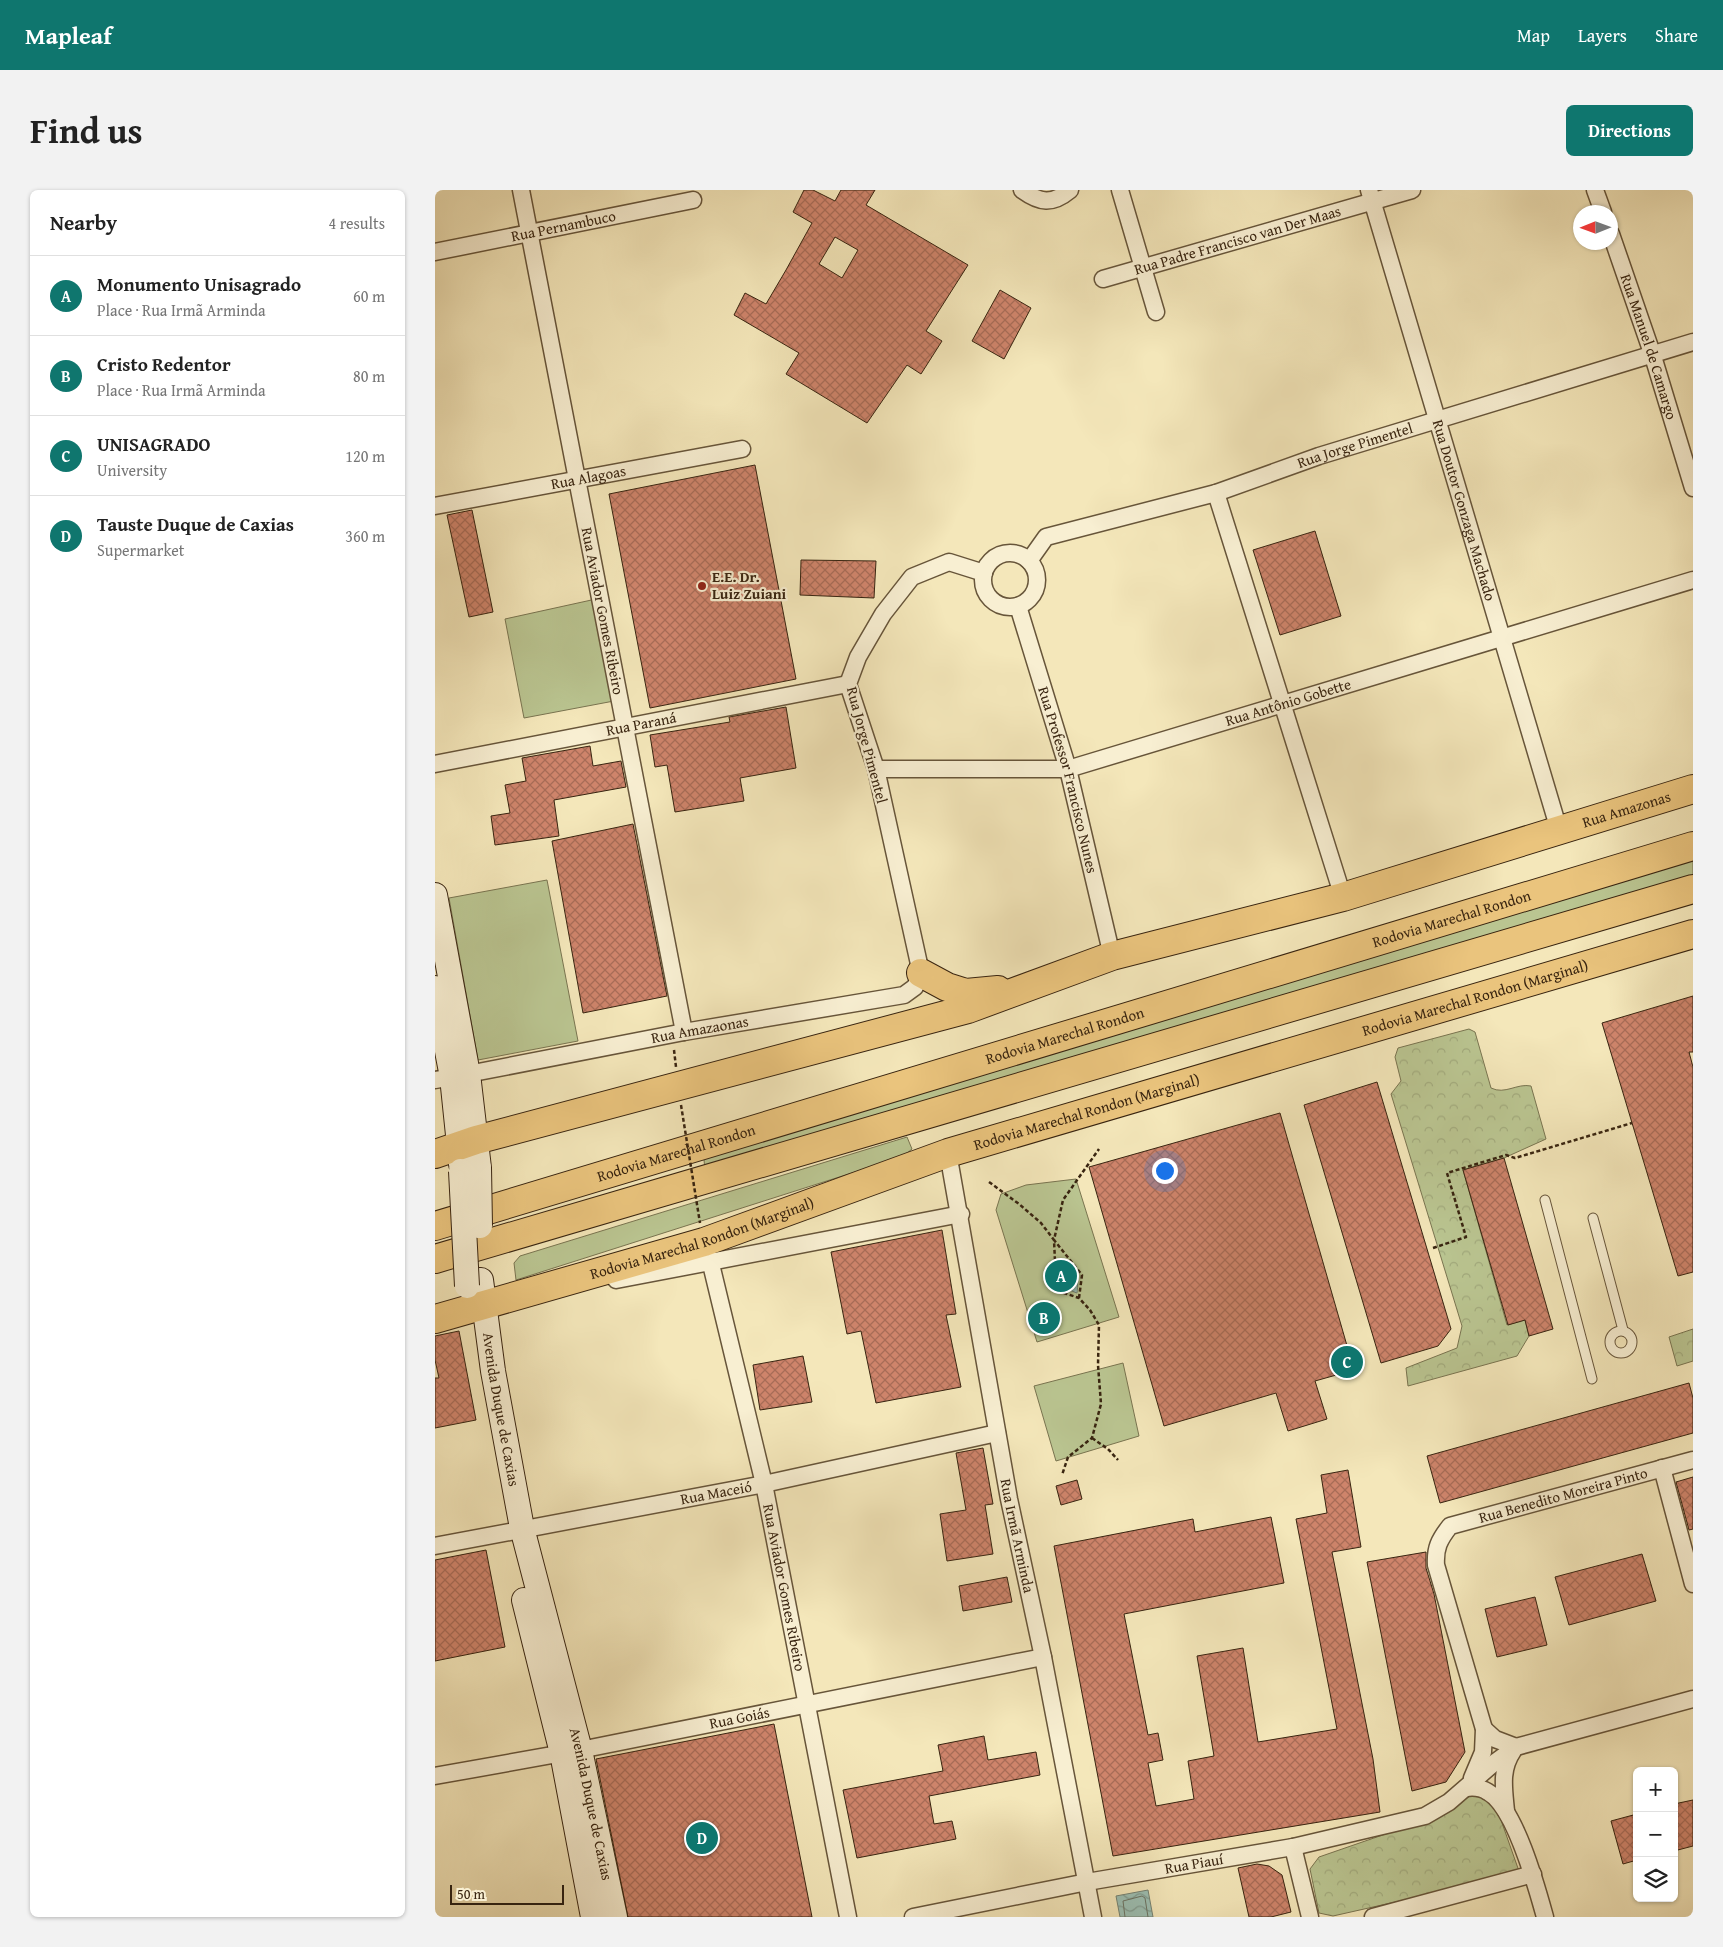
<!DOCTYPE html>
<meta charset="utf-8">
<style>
:root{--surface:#fff;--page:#f2f2f2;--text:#222;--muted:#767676;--line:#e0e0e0;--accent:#0f766e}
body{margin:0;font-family:"Gentium Book Plus",serif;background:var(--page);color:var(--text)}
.controls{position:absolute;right:15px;bottom:15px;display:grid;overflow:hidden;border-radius:8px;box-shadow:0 1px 4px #0004}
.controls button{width:45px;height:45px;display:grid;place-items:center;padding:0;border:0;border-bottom:1px solid var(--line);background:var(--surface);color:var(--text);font:25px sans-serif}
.compass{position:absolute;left:1138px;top:15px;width:45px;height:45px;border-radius:50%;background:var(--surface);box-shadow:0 1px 4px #0004;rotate:269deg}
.scale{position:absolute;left:15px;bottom:12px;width:114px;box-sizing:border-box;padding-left:5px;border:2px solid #382410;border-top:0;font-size:14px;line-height:18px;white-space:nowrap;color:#382410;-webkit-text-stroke:4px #f8efd2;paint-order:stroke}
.you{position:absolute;left:729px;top:980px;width:18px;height:18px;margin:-12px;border:4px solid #fff;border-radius:50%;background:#1a73e8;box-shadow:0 0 0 8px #1a73e833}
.badge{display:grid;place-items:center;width:32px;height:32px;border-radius:50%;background:var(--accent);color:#fff;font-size:16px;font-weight:700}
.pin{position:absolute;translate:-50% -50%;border:2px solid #fff;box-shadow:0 1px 5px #0006}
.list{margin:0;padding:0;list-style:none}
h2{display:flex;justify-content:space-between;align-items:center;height:65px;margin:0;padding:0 20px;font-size:21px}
h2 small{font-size:16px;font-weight:400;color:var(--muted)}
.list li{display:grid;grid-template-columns:32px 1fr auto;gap:15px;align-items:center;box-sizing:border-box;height:80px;padding:0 20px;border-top:1px solid var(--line)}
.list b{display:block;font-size:19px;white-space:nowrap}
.list p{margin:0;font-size:16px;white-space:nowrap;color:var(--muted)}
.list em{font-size:16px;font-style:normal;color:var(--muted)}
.icon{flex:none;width:28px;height:28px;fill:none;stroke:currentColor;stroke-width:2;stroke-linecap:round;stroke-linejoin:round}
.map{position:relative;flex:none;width:1258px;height:1727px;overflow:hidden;border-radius:8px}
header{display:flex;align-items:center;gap:30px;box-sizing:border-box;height:70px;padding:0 25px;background:var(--accent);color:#fff}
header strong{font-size:24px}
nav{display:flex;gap:28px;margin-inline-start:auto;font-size:18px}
.intro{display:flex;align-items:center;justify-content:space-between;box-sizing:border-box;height:120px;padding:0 30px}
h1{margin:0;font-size:35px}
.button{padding:12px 22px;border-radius:8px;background:var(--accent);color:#fff;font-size:18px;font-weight:700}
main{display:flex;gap:30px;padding:0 30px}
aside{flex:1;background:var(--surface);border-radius:8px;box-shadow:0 1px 4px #0004}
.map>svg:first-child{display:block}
</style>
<header>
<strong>Mapleaf</strong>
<nav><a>Map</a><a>Layers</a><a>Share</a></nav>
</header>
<div class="intro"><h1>Find us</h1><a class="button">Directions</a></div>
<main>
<aside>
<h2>Nearby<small>4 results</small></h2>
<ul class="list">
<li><span class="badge">A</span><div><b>Monumento Unisagrado</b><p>Place · Rua Irmã Arminda</p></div><em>60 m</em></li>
<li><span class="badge">B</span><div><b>Cristo Redentor</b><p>Place · Rua Irmã Arminda</p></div><em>80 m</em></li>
<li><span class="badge">C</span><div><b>UNISAGRADO</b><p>University</p></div><em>120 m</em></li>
<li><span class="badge">D</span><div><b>Tauste Duque de Caxias</b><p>Supermarket</p></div><em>360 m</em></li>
</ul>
</aside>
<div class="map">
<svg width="1258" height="1727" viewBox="0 0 1258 1727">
<defs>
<pattern id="forest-crowns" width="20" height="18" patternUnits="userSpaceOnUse" patternTransform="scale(1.25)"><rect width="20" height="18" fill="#bac591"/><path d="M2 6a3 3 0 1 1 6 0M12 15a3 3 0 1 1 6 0" fill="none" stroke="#a1a97c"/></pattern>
<pattern id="water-waves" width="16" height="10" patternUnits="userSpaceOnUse" patternTransform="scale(1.25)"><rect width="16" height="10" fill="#9cbfb3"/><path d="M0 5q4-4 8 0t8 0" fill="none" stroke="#809b90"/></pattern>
<pattern id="building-cross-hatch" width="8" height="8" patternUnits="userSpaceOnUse" patternTransform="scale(1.25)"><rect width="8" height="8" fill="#ce846b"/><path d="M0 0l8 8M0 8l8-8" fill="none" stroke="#a86c57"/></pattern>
</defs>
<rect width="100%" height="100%" fill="#f4e7ba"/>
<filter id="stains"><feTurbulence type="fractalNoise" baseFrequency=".004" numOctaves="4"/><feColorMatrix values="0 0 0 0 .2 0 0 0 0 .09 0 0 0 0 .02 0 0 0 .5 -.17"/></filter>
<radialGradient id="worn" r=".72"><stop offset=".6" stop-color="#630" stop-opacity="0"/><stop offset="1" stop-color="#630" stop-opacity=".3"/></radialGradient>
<path fill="#bac591" stroke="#797450" d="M161,409l18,102 -90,17 -19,-99z
M1258,665v22l-988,294 -2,-23z
M112,690l31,161 -100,19 -29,-162z
M472,947l5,12 -10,8 -386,123 -2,-17 6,-7z
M641,989l43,138 -82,25 -41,-132 5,-16 25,-9z
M688,1173l16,73 -83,25 -22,-75z"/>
<path fill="url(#forest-crowns)" stroke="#797450" d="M1034,839l6,3 16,56c14,7 26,-5 40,-2l15,53 -42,19 -41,12 44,155 18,-5 4,16 -12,20 -109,30 -2,-18 51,-20 5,-22 -71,-232 10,-13 -6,-24 3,-9z
M1258,1139v32l-16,5 -8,-29z
M1037,1604l12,2 11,7 25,71 -187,42 -14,-3 -9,-44 9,-12 107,-37z"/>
<path fill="url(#water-waves)" stroke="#748172" d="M625,1069c17,1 19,20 17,34 -16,-5 -24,-19 -17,-34z
M713,1700l5,27h-33l-4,-21z"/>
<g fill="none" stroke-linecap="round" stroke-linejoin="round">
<path stroke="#6a7262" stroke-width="1" d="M690,1727l-2,-16 19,-5 3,2 3,19"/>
</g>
<path fill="url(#building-cross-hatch)" stroke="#382410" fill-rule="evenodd" d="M369,0h9l22,11 6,-11h34l-9,15 102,60 -42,66 16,10 -21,33 -14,-9 -40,58 -81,-49 13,-21 -65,-38 11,-22 21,11 20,-34 26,-47 -19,-11zM400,47l23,13 -16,28 -23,-14z
M565,100l31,18 -27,51 -32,-18z
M320,275l41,214 -146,29 -41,-214z
M37,320l21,102 -24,5 -22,-102z
M880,341l26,85 -61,19 -27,-85z
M366,370l75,1 -2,37 -74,-3z
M351,517l10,61 -56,10 4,23 -69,11 -8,-47 -12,2 -5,-32 80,-13 -1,-5z
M155,556l3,20 28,-5 5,26 -72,13 5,36 -64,9 -4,-29 19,-3 -5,-28 21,-4 -4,-23z
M198,634l34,172 -84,17 -31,-172z
M1258,806v56h-4l4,15v205l-15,4 -76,-253z
M942,892l74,247 -13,17 -57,17 -77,-258z
M845,923l74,257 -39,11 12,38 -39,12 -12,-38 -112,33 -75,-259z
M1069,968l49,171 -24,7 -4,-16 -17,5 -45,-155z
M507,1040l14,84 -10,1 15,72 -85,16 -15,-72 -14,3 -16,-82z
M24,1141l17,89 -41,8v-50h4l-4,-18v-24z
M368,1166l9,46 -52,8 -7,-45z
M1254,1193l4,15v35l-253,70 -13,-47z
M548,1258l10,56 -8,1 8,49 -46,7 -7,-47 26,-4 -10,-57z
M913,1280l13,77 -29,5 41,207 7,53 -267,44 -59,-310 139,-27 2,13 76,-15 13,66 -160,31 24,121 10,-2 5,27 -15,3 8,43 38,-7 -6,-38 26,-5 -17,-100 46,-8 15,94 79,-13 -41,-210 31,-6 -6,-38z
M1258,1287v52l-4,1 -13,-48z
M642,1290l5,19 -21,6 -5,-19z
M51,1360l19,97 -70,14v-101z
M991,1362v16l8,26 31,158 -19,30 -34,9 -45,-229z
M1207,1364l14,47 -87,24 -14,-48z
M572,1387l5,25 -49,9 -4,-25z
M1100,1407l12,48 -50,12 -12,-48z
M339,1534l38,193h-184l-32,-158z
M549,1546l4,24 48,-8 4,23 -111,21 5,28 18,-3 4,18 -99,19 -14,-68 100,-19 -5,-26z
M1258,1610v46l-19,5v-47z
M1202,1624v46l-14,4 -12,-43z
M822,1674l12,2 13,9 9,37 -20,5h-22l-11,-49z"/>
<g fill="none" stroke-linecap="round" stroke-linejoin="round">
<defs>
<path id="service" d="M1110,1010l47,179
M1158,1028l30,112
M1175 1152a11 11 0 1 1 22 0a11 11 0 1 1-22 0Z"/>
<g id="minor">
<path id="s1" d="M86,0l163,842"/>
<path d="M587,0c18,13 30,15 48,0"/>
<path d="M685,0l36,122"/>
<path id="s2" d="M934,0l190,640"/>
<path d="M1160,0l8,22"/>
<path id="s3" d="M1176,44l41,119 41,135"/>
<path id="s4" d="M0,62l258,-52"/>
<path id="s5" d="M668,89l309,-89"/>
<path d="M781,303l127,404"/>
<path id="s6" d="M0,316l307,-57"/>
<circle cx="575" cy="390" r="27"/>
<path id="s7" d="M594,371l17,-24 170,-44 103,-37 374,-114"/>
<path id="s8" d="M583,416l50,163 44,187"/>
<path id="s9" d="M0,574l413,-80"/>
<path id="s10" d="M441,579h192l625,-189"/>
<path id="s11" d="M33,884l216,-42 220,-37 11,-8 6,-14 -45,-204 -28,-85 10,-27 25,-43 29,-37 37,-15 35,11"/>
<path d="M0,890l17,-3"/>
<path id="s12" d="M513,963l61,346 34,158 50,260"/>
<path id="s13" d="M275,1070l54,224 84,433"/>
<path d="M181,1090l345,-66"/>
<path d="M1227,1278l31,116"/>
<path id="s14" d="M0,1356l329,-62 233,-51"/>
<path d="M1049,1539l11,10 21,8"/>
<path id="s15" d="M0,1586l145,-26 463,-93"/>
<path id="s16" d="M1037,1588l11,-26 1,-23 -48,-164c-1,-17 3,-25 14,-39l243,-66"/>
<path d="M1031,1598c7,-1 16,0 22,4 27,15 49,96 57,125"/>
<path d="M1071,1621c-2,-22 -6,-41 7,-60"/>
<path d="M858,1657l17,70"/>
<path id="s17" d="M478,1727l174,-35 206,-35 132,-31 24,-14 45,-39 22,-16 177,-48"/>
<path d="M938,1727l160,-43"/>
</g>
<g id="secondary">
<path d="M0,705l33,179 11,94"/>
<path d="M0,798l17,89 9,87"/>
<path id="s18" d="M46,1090l12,91 29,157 58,222 35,167"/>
<path d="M89,1410l38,153 31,164"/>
</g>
<g id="trunk">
<path d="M486,783l26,14 19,6 32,-3"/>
<path id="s19" d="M0,964l41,-14 492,-131 144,-53 231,-59 350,-108"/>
<path id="s20" d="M0,1129l269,-77 244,-89 745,-219"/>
</g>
<g id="motorway">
<path id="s21" d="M0,1036l1258,-380"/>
<path d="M0,1069l1258,-370"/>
</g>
</defs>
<use href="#service" stroke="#67553a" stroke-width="11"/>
<use href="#minor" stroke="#67553a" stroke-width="19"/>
<use href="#secondary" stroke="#382410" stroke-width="26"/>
<use href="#trunk" stroke="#382410" stroke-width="30"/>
<use href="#motorway" stroke="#382410" stroke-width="30"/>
<path stroke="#382410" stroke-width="2.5" stroke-dasharray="4 2.5" stroke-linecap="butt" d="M239,860l2,17
M554,992l30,22 22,19 13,17 2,43 8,10 15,5 11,12 9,15 -1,40 3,39 -9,34 -24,19 -6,18
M998,1058l33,-11 -19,-64 59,-18 9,3 117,-35
M644,1108l3,-23 -28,-35 9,-40 36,-51
M657,1248l16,11 10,11"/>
<use href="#service" stroke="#f8efd2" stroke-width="9"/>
<use href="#minor" stroke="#f8efd2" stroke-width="16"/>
<use href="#secondary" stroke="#f8efd2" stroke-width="24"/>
<use href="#trunk" stroke="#eac47d" stroke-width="28"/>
<use href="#motorway" stroke="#eac47d" stroke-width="28"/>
<defs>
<path id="secondary-bridge" d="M44,978l1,58
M26,981l6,115"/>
</defs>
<use href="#secondary-bridge" stroke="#382410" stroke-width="26" stroke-linecap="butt"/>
<path stroke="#382410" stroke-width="2.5" stroke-dasharray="4 2.5" stroke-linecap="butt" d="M246,915l19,118"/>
<use href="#secondary-bridge" stroke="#f8efd2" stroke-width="24"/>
</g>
<circle fill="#8f2418" stroke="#f8efd2" stroke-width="2" cx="267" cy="396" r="5"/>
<g text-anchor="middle" stroke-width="4.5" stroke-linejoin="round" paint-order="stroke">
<g font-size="15" fill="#382410" stroke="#f8efd2">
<text dy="5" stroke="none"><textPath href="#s4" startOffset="131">Rua Pernambuco</textPath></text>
<text dy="5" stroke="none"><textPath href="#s5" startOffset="140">Rua Padre Francisco van Der Maas</textPath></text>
<text dy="5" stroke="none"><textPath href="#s3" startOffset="119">Rua Manuel de Camargo</textPath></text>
<text dy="5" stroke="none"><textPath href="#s7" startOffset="352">Rua Jorge Pimentel</textPath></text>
<text dy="5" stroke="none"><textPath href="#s6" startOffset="156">Rua Alagoas</textPath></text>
<text dy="5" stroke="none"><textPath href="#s2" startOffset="334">Rua Doutor Gonzaga Machado</textPath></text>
<text dy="5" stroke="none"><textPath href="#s1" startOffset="429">Rua Aviador Gomes Ribeiro</textPath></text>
<text dy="5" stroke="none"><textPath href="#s10" startOffset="422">Rua Antônio Gobette</textPath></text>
<text dy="5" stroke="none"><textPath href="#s9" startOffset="210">Rua Paraná</textPath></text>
<text transform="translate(432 555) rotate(75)" y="5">Rua Jorge Pimentel</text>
<text dy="5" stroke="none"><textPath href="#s8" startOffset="181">Rua Professor Francisco Nunes</textPath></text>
<text dy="5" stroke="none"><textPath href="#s19" startOffset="1241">Rua Amazonas</textPath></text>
<text dy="5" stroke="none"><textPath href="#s21" startOffset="1062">Rodovia Marechal Rondon</textPath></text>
<text dy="5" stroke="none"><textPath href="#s20" startOffset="1089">Rodovia Marechal Rondon (Marginal)</textPath></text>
<text dy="5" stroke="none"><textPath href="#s11" startOffset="236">Rua Amazaonas</textPath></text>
<text dy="5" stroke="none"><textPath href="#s21" startOffset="658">Rodovia Marechal Rondon</textPath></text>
<text dy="5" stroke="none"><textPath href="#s20" startOffset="684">Rodovia Marechal Rondon (Marginal)</textPath></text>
<text dy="5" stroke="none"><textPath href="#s21" startOffset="252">Rodovia Marechal Rondon</textPath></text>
<text dy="5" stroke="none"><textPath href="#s20" startOffset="279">Rodovia Marechal Rondon (Marginal)</textPath></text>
<text dy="5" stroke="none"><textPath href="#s18" startOffset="131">Avenida Duque de Caxias</textPath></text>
<text dy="5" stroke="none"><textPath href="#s14" startOffset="286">Rua Maceió</textPath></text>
<text dy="5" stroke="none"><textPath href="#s16" startOffset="382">Rua Benedito Moreira Pinto</textPath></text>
<text dy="5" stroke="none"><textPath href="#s12" startOffset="389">Rua Irmã Arminda</textPath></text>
<text dy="5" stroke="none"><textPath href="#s13" startOffset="336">Rua Aviador Gomes Ribeiro</textPath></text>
<text dy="5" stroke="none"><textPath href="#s15" startOffset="310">Rua Goiás</textPath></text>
<text dy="5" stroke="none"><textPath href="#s18" startOffset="536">Avenida Duque de Caxias</textPath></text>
<text dy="5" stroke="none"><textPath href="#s17" startOffset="286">Rua Piauí</textPath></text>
</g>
<g font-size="15" font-weight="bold" fill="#382410" stroke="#f8efd2" text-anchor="start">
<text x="277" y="392">E.E. Dr.<tspan x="277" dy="17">Luiz Zuiani</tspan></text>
</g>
</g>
<rect width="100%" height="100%" filter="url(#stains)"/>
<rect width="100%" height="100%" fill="url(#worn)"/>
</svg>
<div class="controls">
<button>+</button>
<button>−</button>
<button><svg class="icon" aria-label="layers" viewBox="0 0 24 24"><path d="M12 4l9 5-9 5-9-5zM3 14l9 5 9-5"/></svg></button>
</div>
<svg class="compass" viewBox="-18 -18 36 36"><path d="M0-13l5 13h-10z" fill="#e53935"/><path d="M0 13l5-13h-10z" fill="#767676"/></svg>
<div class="scale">50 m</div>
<div class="you"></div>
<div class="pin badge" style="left:626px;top:1086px">A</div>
<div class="pin badge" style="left:609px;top:1128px">B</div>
<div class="pin badge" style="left:912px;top:1172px">C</div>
<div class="pin badge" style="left:267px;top:1648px">D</div>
</div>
</main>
